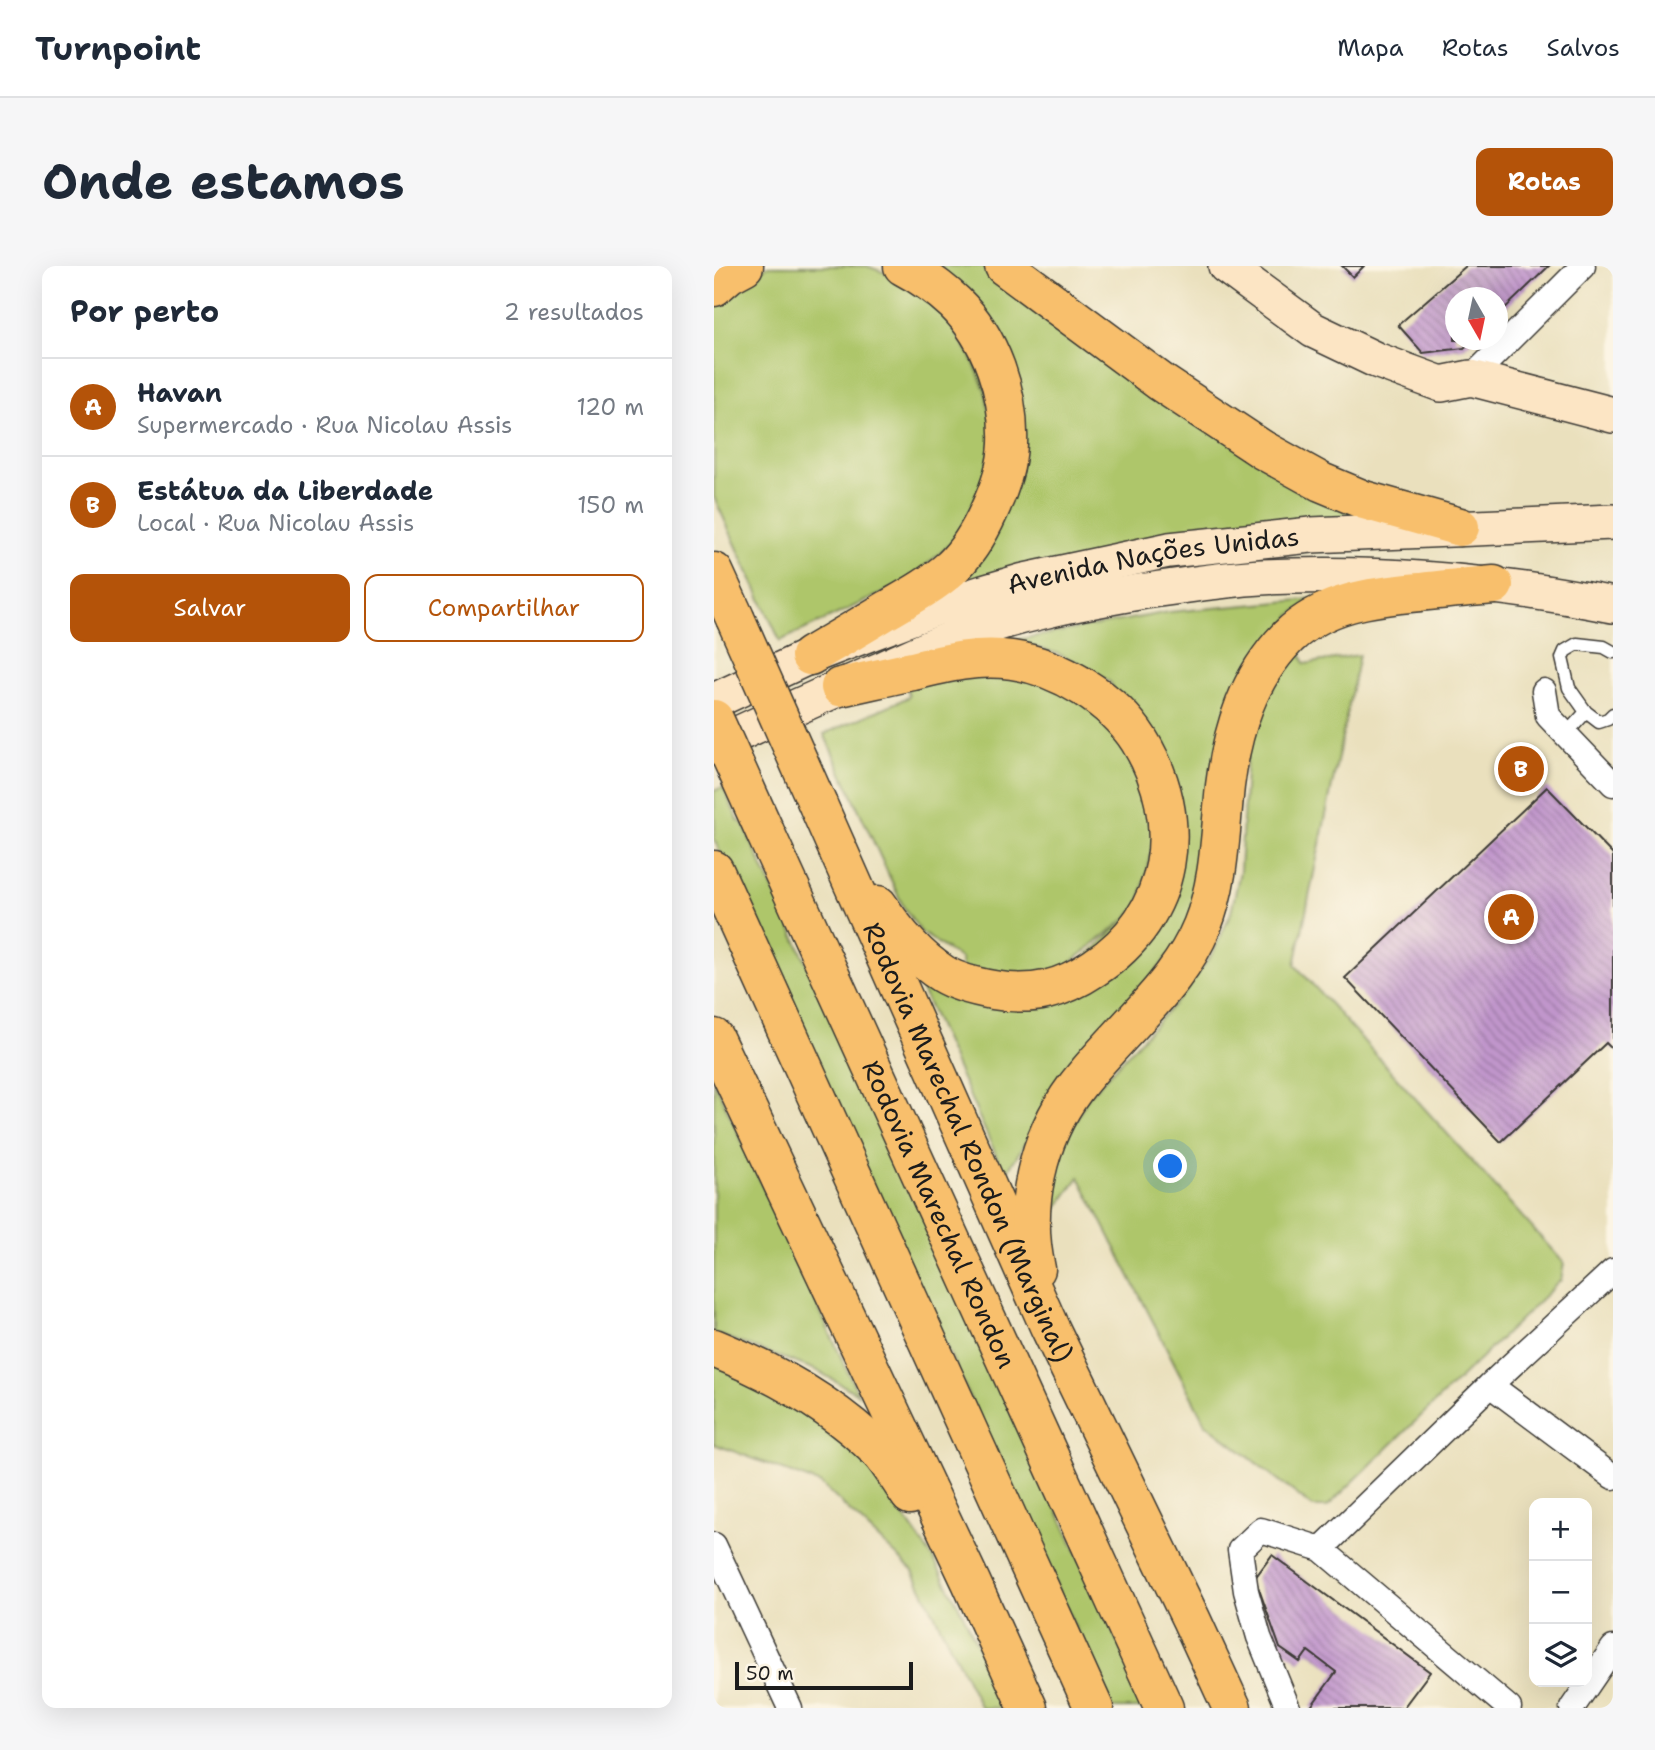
<!DOCTYPE html>
<html lang="pt">
<meta charset="utf-8">
<style>
:root{--surface:#fff;--page:#f6f6f7;--text:#1f2937;--muted:#747a83;--line:#e0e1e3;--accent:#b45309}
body{margin:0;font-family:"Shantell Sans",sans-serif;background:var(--page);color:var(--text)}
.controls{position:absolute;right:21px;bottom:21px;display:grid;overflow:hidden;border-radius:14px;box-shadow:0 7px 28px #0002}
.controls button{width:63px;height:63px;display:grid;place-items:center;padding:0;border:0;border-bottom:2px solid var(--line);background:var(--surface);color:var(--text);font:35px sans-serif}
.compass{position:absolute;left:731px;top:21px;width:63px;height:63px;border-radius:50%;background:var(--surface);box-shadow:0 7px 28px #0002;rotate:171deg}
.scale{position:absolute;left:21px;bottom:18px;width:178px;box-sizing:border-box;padding-left:7px;border:4px solid #1c1c1c;border-top:0;font-size:19px;line-height:24px;white-space:nowrap;color:#1c1c1c;-webkit-text-stroke:5px #fcf5e5;paint-order:stroke}
.you{position:absolute;left:457px;top:901px;width:24px;height:24px;margin:-18px;border:5px solid #fff;border-radius:50%;background:#1a73e8;box-shadow:0 0 0 10px #1a73e833}
.badge{display:grid;place-items:center;width:46px;height:46px;border-radius:50%;background:var(--accent);color:#fff;font-size:23px;font-weight:700}
.pin{position:absolute;translate:-50% -50%;border:4px solid #fff;box-shadow:0 2px 7px #0006}
.list{margin:0;padding:0;list-style:none}
h2{display:flex;justify-content:space-between;align-items:center;height:91px;margin:0;padding:0 28px;font-size:30px}
h2 small{font-size:23px;font-weight:400;color:var(--muted)}
.list li{display:grid;grid-template-columns:46px 1fr auto;gap:21px;align-items:center;box-sizing:border-box;height:98px;padding:0 28px;border-top:2px solid var(--line)}
.list b{display:block;font-size:26px;white-space:nowrap}
.list p{margin:0;font-size:23px;white-space:nowrap;color:var(--muted)}
.list em{font-size:23px;font-style:normal;color:var(--muted)}
.actions{display:flex;gap:14px;padding:21px 28px}
.actions a{flex:1;padding:16px 0;border:2px solid var(--accent);border-radius:14px;text-align:center;font-size:24px;color:var(--accent)}
.actions .main{background:var(--accent);color:#fff}
.icon{flex:none;width:38px;height:38px;fill:none;stroke:currentColor;stroke-width:2;stroke-linecap:round;stroke-linejoin:round}
.map{position:relative;flex:none;width:899px;height:1442px;overflow:hidden;border-radius:14px}
header{display:flex;align-items:center;gap:42px;box-sizing:border-box;height:98px;padding:0 35px;background:var(--surface);border-bottom:2px solid var(--line)}
header strong{font-size:33px}
nav{display:flex;gap:38px;margin-inline-start:auto;font-size:24px}
.intro{display:flex;align-items:center;justify-content:space-between;box-sizing:border-box;height:168px;padding:0 42px}
h1{margin:0;font-size:49px}
.button{padding:18px 32px;border-radius:14px;background:var(--accent);color:#fff;font-size:24px;font-weight:700}
main{display:flex;gap:42px;padding:0 42px}
aside{flex:1;background:var(--surface);border-radius:14px;box-shadow:0 7px 28px #0002}
.map>svg:first-child{display:block}
</style>
<header>
<strong>Turnpoint</strong>
<nav><a>Mapa</a><a>Rotas</a><a>Salvos</a></nav>
</header>
<div class="intro"><h1>Onde estamos</h1><a class="button">Rotas</a></div>
<main>
<aside>
<h2>Por perto<small>2 resultados</small></h2>
<ul class="list">
<li><span class="badge">A</span><div><b>Havan</b><p>Supermercado · Rua Nicolau Assis</p></div><em>120 m</em></li>
<li><span class="badge">B</span><div><b>Estátua da Liberdade</b><p>Local · Rua Nicolau Assis</p></div><em>150 m</em></li>
</ul>
<div class="actions"><a class="main">Salvar</a><a>Compartilhar</a></div>
</aside>
<div class="map">
<svg width="899" height="1442" viewBox="0 0 899 1442">
<defs>
<pattern id="building-back-hatch" width="6" height="6" patternUnits="userSpaceOnUse" patternTransform="scale(1.75)"><rect width="6" height="6" fill="#c196cc"/><path d="M-1 5l2 2M0 0l6 6M5-1l2 2" fill="none" stroke="#9c7aa5"/></pattern>
</defs>
<rect width="100%" height="100%" fill="#fcf5e5"/>
<filter id="ink" filterUnits="userSpaceOnUse"><feTurbulence type="fractalNoise" baseFrequency=".0143" numOctaves="2"/><feDisplacementMap in="SourceGraphic" scale="14" xChannelSelector="R" yChannelSelector="G"/><feConvolveMatrix kernelMatrix="1 2 1 2 8 2 1 2 1" color-interpolation-filters="sRGB"/></filter>
<filter id="wash" filterUnits="userSpaceOnUse"><feTurbulence type="fractalNoise" baseFrequency=".00686" numOctaves="4" result="noise"/><feDisplacementMap in="SourceGraphic" scale="28" xChannelSelector="R" yChannelSelector="G"/><feGaussianBlur stdDeviation="1.57" result="paint"/><feColorMatrix in="noise" values="0 0 0 0 0 0 0 0 0 0 0 0 0 0 0 0 0 1.4 0 .05"/><feComposite in="paint" operator="in"/></filter>
<g filter="url(#wash)">
<rect width="100%" height="100%" fill="#eae0bd"/>
<path fill="#aec66b" stroke="#657144" stroke-width="2" d="M54,0h99l27,10 46,32 42,66 11,58 -9,51 -26,55 -52,44 -126,59 -66,-144v-193l34,-28z
M220,0h50l156,113 253,140 -464,79 91,-122z
M598,333l-22,17 -105,319 -138,173 -42,67 -87,-194 36,16 82,9 141,-137 -66,-186 -24,-16 -31,-14 -46,-12 159,-29z
M584,381l7,17 54,-9 -64,310 269,298 -3,17 -234,227h-14l-108,-84 -126,-246 -39,55 8,-60 40,-75 99,-107 27,-39 17,-38 9,-42 7,-117 5,-32z
M275,403l84,23 60,59 23,81 -18,77 -89,71 -87,-12 -1,-9 -40,-27 -18,-26 -79,-172 85,-37 -2,-11z
M9,521l15,33 5,4 405,884h-36l-398,-869 1,-11 -1,-37z
M0,815l144,313 -42,-24 -102,-37z
M0,1095l90,48 26,26 21,16 22,21 61,88 29,54 44,94h-26l-68,-137 -92,-87 -107,-40z"/>
<g id="blocks">
<path fill="url(#building-back-hatch)" d="M628,0h22l-11,11z
M752,0h83l-52,50v-18h-42v42h18l-9,8 -41,5 -25,-28z
M833,521l66,68v195l-7,-7 -105,99 -156,-164z
M558,1289l158,117 -27,36h-93l26,-36 -28,-21 -8,11 -20,-14 -25,-70z"/>
</g>
</g>
<g filter="url(#ink)">
<use href="#blocks" fill-opacity="0" stroke="#3b3934" stroke-width="2"/>
<g fill="none" stroke-linecap="round" stroke-linejoin="round">
<defs>
<path id="lane" d="M899,386l-9,-5 -27,-3 -12,7 -3,7 7,30 17,24 13,10 9,-3 5,-5
M852,468l20,-22"/>
<path id="street" d="M757,112l112,-112
M830,425l4,25 65,68
M776,1119l123,92
M0,1279l76,163
M607,1283l169,-164 123,-114
M574,1442l-29,-71 -13,-46 -6,-41 21,-20 60,19 188,159
M858,1442l41,-60"/>
<g id="secondary">
<path d="M512,0l87,64 63,30 65,24 30,-6 142,37"/>
<path id="s1" d="M0,435l96,-45 126,-48 47,-15 41,-12 145,-31 142,-15 302,-13"/>
<path d="M0,479c56,-26 112,-52 169,-76 22,-10 45,-21 68,-30 62,-24 128,-37 194,-48 39,-5 77,-12 116,-14 118,-6 236,5 352,28"/>
</g>
<g id="highway">
<path d="M290,0l158,117 101,67 58,32 43,18 96,27"/>
<path d="M0,21l15,-13 15,-8"/>
<path d="M0,306l21,46"/>
<path d="M96,390c27,-16 53,-31 79,-47 21,-12 43,-24 62,-41 16,-15 29,-37 38,-57 10,-21 18,-44 19,-67 2,-50 -17,-106 -53,-141 -16,-15 -33,-27 -52,-37"/>
<path d="M126,421c24,-5 48,-11 73,-16 32,-8 65,-16 99,-11 48,7 101,39 127,80 49,80 36,176 -45,228 -33,22 -61,29 -101,22 -17,-3 -35,-7 -50,-16 -27,-17 -48,-43 -65,-69"/>
<path id="s2" d="M104,539l231,521 142,293 41,89"/>
<path id="s3" d="M51,566l399,876"/>
<path d="M0,604l380,838"/>
<path d="M0,772l257,544 57,126"/>
<path d="M322,1003c-14,-62 1,-130 39,-181 18,-24 39,-45 59,-67 27,-29 53,-58 68,-95 18,-44 18,-93 23,-140 7,-56 23,-108 63,-149 36,-35 85,-41 132,-45 25,-3 49,-5 74,-7"/>
<path d="M0,1082c59,24 120,58 165,103 12,13 21,30 31,44"/>
</g>
</defs>
<use href="#lane" stroke="#3b3934" stroke-width="15"/>
<use href="#street" stroke="#3b3934" stroke-width="27"/>
<use href="#secondary" stroke="#3b3934" stroke-width="38"/>
<use href="#highway" stroke="#3b3934" stroke-width="41"/>
<use href="#lane" stroke="#fff" stroke-width="12"/>
<use href="#street" stroke="#fff" stroke-width="24"/>
<use href="#secondary" stroke="#fce5c4" stroke-width="35"/>
<use href="#highway" stroke="#f8bf6c" stroke-width="38"/>
<defs>
<path id="highway-bridge" d="M21,352l83,187
M0,453l51,113"/>
</defs>
<use href="#highway-bridge" stroke="#3b3934" stroke-width="41" stroke-linecap="butt"/>
<use href="#highway-bridge" stroke="#f8bf6c" stroke-width="38"/>
</g>
</g>
<g text-anchor="middle" stroke-width="5" stroke-linejoin="round" paint-order="stroke">
<g font-size="26" fill="#1c1c1c" stroke="#fcf5e5">
<text dy="9" stroke="none"><textPath href="#s1" startOffset="464">Avenida Nações Unidas</textPath></text>
<text dy="9" stroke="none"><textPath href="#s2" startOffset="369">Rodovia Marechal Rondon (Marginal)</textPath></text>
<text dy="9" stroke="none"><textPath href="#s3" startOffset="420">Rodovia Marechal Rondon</textPath></text>
</g>
</g>
</svg>
<div class="controls">
<button>+</button>
<button>−</button>
<button><svg class="icon" aria-label="layers" viewBox="0 0 24 24"><path d="M12 4l9 5-9 5-9-5zM3 14l9 5 9-5"/></svg></button>
</div>
<svg class="compass" viewBox="-18 -18 36 36"><path d="M0-13l5 13h-10z" fill="#e53935"/><path d="M0 13l5-13h-10z" fill="#747a83"/></svg>
<div class="scale">50 m</div>
<div class="you"></div>
<div class="pin badge" style="left:797px;top:651px">A</div>
<div class="pin badge" style="left:807px;top:503px">B</div>
</div>
</main>
